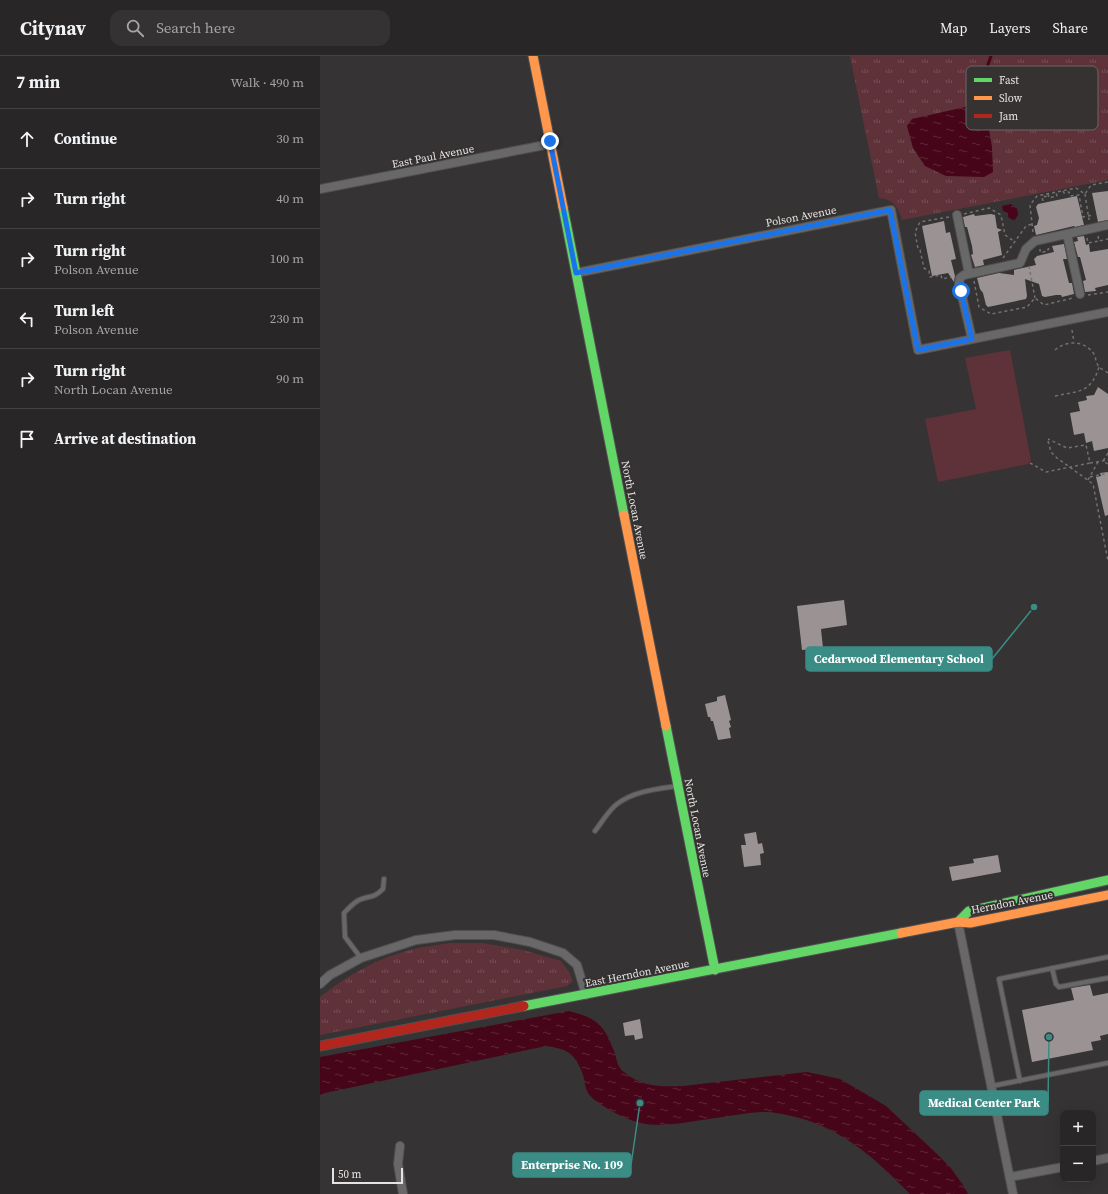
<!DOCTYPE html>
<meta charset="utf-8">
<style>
:root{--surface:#282626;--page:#343232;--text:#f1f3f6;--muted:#a5a5a7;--line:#444343}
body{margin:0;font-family:"Source Serif 4",serif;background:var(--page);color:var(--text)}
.controls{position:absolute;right:12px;bottom:12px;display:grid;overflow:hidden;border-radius:8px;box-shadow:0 4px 16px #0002}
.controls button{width:36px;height:36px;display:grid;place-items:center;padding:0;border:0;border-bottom:1px solid var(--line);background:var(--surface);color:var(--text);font:20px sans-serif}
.scale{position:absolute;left:12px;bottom:10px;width:71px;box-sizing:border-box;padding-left:4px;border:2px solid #e5e3e3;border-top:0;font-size:11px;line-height:14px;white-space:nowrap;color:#e5e3e3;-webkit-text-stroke:3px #363232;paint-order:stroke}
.stop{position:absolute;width:12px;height:12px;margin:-9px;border:3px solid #1a73e8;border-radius:50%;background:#fff}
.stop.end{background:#1a73e8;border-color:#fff;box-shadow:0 1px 4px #0008}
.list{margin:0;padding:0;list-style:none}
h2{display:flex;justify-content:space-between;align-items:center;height:52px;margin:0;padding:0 16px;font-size:17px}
h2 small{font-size:13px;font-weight:400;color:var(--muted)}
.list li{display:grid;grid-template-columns:26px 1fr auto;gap:12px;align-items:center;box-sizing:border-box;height:60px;padding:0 16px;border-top:1px solid var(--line)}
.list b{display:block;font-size:15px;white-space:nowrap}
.list p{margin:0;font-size:13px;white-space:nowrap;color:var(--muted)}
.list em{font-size:13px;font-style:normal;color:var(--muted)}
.icon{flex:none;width:22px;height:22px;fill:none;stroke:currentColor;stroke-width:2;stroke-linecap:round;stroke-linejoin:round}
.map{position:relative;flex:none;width:788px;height:1138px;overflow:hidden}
header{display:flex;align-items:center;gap:24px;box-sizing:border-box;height:56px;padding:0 20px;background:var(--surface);border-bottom:1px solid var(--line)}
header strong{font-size:19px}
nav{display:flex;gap:22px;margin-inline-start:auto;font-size:14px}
.search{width:280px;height:36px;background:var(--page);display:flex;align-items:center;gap:10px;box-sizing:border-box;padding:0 14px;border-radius:12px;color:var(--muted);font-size:15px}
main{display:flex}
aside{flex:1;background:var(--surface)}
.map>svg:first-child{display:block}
</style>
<header>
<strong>Citynav</strong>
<div class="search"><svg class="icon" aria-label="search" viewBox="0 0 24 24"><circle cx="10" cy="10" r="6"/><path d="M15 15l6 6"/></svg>Search here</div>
<nav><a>Map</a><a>Layers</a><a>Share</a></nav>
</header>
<main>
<aside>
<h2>7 min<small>Walk · 490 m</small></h2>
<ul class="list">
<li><svg class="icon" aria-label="ahead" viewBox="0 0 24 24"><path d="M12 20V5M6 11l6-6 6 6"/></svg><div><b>Continue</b></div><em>30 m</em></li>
<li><svg class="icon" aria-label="right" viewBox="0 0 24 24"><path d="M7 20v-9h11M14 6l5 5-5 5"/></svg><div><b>Turn right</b></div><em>40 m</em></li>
<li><svg class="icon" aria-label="right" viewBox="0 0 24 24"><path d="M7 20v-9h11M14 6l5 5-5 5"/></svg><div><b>Turn right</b><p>Polson Avenue</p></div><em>100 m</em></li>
<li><svg class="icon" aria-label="left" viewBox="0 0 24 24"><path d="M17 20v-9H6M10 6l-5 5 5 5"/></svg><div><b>Turn left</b><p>Polson Avenue</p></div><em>230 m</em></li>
<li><svg class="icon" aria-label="right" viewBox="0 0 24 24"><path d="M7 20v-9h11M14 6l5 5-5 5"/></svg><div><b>Turn right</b><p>North Locan Avenue</p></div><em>90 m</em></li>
<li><svg class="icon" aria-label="arrive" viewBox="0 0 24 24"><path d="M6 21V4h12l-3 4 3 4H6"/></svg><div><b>Arrive at destination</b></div></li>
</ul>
</aside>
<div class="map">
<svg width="788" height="1138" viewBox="0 0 788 1138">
<defs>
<pattern id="grass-tufts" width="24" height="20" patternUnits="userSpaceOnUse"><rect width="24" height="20" fill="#5f323a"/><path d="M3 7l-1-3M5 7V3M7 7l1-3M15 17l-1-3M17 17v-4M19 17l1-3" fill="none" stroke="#765056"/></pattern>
<pattern id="water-ripples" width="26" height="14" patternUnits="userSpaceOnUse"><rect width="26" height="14" fill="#460519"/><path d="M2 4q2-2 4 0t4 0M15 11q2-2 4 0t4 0" fill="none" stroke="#61293a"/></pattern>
</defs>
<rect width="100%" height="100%" fill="#353333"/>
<path fill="url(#grass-tufts)" d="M530,0h258v124l-206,40c-4,-13 -9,-21 -23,-22z
M131,887h31l41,7 38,11 8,11 4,9 -6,5 -247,49v-38c28,-22 59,-40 94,-48 12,-3 25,-4 37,-6z"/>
<path fill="#5f323a" d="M690,294l21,110 -3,4 -90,18 -13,-63 51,-10 -11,-51z"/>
<path fill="url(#water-ripples)" d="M651,41l4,2 5,18 9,12 3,18 1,25 -9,5 -38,-1 -21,-10 -12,-18 -6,-22 5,-7 53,-12z
M691,148l6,4 1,7 -4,6 -6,-4v-4l-5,-2 -1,-5z
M249,955c27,7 35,13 45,40 2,5 3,13 6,17 1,2 3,3 4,4 17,15 38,15 59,14l124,-14 33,7 46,27 50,47 14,14 13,18 5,9h-58c-35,-36 -71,-69 -123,-79 -6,-1 -14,-3 -20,-3 -17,0 -35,4 -52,6 -23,3 -55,11 -78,4 -12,-3 -43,-19 -49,-29 -3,-5 -3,-12 -5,-18 -8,-22 -15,-26 -37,-29l-221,47 -5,2v-38z"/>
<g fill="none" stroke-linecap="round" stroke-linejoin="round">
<path stroke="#460519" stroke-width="3" d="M655,45l16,-45"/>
</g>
<path fill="#9b9393" d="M788,135v29l-10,2 -6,-29z
M757,140l7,29 -9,2 -1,-1 -38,9 -2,-9 3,-1 2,-7 -3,-11 2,-3z
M654,158l1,2 16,-2 4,1 2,13 5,2 -4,2 4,23 -19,5 1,5 -9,2 -4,-12 2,-1 -1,-8 -5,-19h-2l-2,-10z
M624,165l2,12 4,-1 6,27 -5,1 4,16 -1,6 -6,-9 -16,3 -10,-50z
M764,180l2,9 3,-1 1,8 18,-3v36l-13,3 1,3 -11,1 -2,-11 3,-1 -6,-23h-2l-4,-15 4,-1 -1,-4z
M744,188l3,15h-4l6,24h3l2,11 -12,3 -1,-2h-5l-11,2 -3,-1 -3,-12 -14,-5 2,17 -1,3 -38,8 -2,-2 -3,-12 -3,-4 -3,-11 22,-5 15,2v-5l22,-5 -2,-6 3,-3 17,-4 -2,-6z
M778,331l10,7v54l-14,3 -2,-10 -6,2 -2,-10 -10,2 -4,-22 10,-2 -2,-9 9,-2 -1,-4 8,-1z
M788,416v43l-3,1 -9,-39 5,-1 -1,-3z
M524,544l3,25 -26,4 2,19 -21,2 -5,-44z
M405,639l6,25 -2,1 2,6 -2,1 2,10 -13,2 -5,-19h-2l-1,-4h-2l-3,-13 12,-3v-4z
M436,776l2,12 4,-1 2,10 -4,1 1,11 -17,2 -3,-22h5l-2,-11z
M678,799l3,17 -49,9 -3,-14 25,-4 -1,-4z
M770,929l3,11 15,-3v41l-8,2 1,4 -10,2 2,8 -61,12 -10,-52 52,-10 -3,-12z
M320,963l3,19 -8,2 -1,-5 -9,1 -2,-13z"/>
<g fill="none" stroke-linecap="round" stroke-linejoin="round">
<defs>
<path id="lane" d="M275,775c7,-9 13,-20 22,-27 17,-13 40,-15 60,-18
M41,902l-16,-21 -1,-24c5,-5 9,-10 15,-13 11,-5 14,-1 24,-11l1,-10
M732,912l4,16 3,3 49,-9
M700,1025l-21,-102 109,-22
M672,1030l116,-23"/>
<path id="street" d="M0,133l230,-45
M637,159l12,59
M747,178l13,60
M256,217l315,-63 27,140 190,-38
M652,283l-13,-56 1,-5 4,-3 56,-12 6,-14 9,-8 73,-16
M638,866l55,272
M0,928l10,-9 31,-17 55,-18 39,-5h39l36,7 33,11 14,12 9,30
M80,1090l-2,18 5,30
M773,1105l15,-3
M690,1121l53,-10"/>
<path id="fast" d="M243,151l61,308
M346,670l49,244
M638,866l11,-11 139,-31
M204,950l377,-73"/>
<path id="slow" d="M213,0l30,151
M304,459l42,211
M581,877l57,-11 12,1 138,-28"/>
<path id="jam" d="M0,990l204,-40"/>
</defs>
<use href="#lane" stroke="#514f50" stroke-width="6"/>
<use href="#street" stroke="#514f50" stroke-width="10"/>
<use href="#fast" stroke="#514f50" stroke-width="11"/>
<use href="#slow" stroke="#514f50" stroke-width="11"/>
<use href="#jam" stroke="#514f50" stroke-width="11"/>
<path stroke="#737171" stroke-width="1.5" stroke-dasharray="3 3" stroke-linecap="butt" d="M743,135l1,2 5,-1 1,4 9,-1 4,22 10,-2
M728,138l1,4 8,-2 -1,-3
M765,138l4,26
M723,145l-1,-4 6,-1
M644,158l25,-6 12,7 4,20 10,7
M629,161l-29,5 -5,10 3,17 2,1 4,18 5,3 1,6 11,-2 1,4 9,-2
M713,176l-3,-27 7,-9 39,-8 9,6 6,-9 17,-3
M778,180l1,5 9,-2
M767,182l1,5 11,-2
M720,193v2l2,-1 1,2 5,-1v-2l3,-1v-1
M683,202l23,-32 6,-2
M709,210l6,32
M654,225l5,26 12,7 36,-7 8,-9 9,7 29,-7
M768,239l20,-3
M752,274l2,12
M735,294c12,-10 29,-10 39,4 2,2 1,6 3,9 1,5 7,7 11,10
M735,340c24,-5 36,-3 44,-29
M728,385l3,11 6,6 36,26 15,77
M788,397l-5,8 5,3
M710,407l16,9 44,-9 -4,-18 -19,3 -19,-9
M770,407l18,-3
M770,421l18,-4
M768,424l10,-18"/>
<use href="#lane" stroke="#696868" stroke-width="4"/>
<use href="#street" stroke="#696868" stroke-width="8"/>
<use href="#fast" stroke="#63d668" stroke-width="9"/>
<use href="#slow" stroke="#ff974d" stroke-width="9"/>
<use href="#jam" stroke="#b3261e" stroke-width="9"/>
</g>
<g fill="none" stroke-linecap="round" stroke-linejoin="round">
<path stroke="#1a73e8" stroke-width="5" d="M230,85l26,132 314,-63 28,140 54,-11 -11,-48"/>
</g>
<g text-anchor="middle" stroke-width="4" stroke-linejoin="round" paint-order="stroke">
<g font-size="11" fill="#e5e3e3" stroke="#363232">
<text transform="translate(113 100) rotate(-11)" y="4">East Paul Avenue</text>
<text transform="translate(481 160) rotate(-11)" y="4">Polson Avenue</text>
<text transform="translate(315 454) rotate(79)" y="4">North Locan Avenue</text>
<text transform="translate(378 772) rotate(79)" y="4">North Locan Avenue</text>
<text transform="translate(692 846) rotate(-11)" y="4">Herndon Avenue</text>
<text transform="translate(317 917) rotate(-11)" y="4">East Herndon Avenue</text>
</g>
</g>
<rect x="646" y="10" width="132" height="64" rx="6" fill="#363232" stroke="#6b6767" stroke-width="1"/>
<rect x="654" y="22" width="18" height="4" fill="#63d668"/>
<rect x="654" y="40" width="18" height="4" fill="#ff974d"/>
<rect x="654" y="58" width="18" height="4" fill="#b3261e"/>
<g font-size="11" fill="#e5e3e3">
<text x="679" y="28">Fast</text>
<text x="679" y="46">Slow</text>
<text x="679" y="64">Jam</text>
</g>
<path fill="none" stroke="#3a8c85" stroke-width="1.5" d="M714 551L672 603M729 981L728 1047M320 1047L311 1109"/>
<g fill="#3a8c85" stroke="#363232" stroke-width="1.5">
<circle cx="714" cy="551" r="4"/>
<circle cx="729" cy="981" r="4"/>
<circle cx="320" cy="1047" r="4"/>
</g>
<g fill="#3a8c85" stroke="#3a8c85" stroke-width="1.5">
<rect x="486" y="591" width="186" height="24" rx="4"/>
<rect x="600" y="1035" width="128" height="24" rx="4"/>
<rect x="193" y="1097" width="118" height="24" rx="4"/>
</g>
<g font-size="12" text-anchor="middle" font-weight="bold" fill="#fff">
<text x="579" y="607">Cedarwood Elementary School</text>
<text x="664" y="1051">Medical Center Park</text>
<text x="252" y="1113">Enterprise No. 109</text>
</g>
</svg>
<div class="controls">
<button>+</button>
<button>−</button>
</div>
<div class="scale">50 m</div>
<div class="stop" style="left:641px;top:235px"></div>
<div class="stop end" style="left:230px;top:85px"></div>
</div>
</main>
